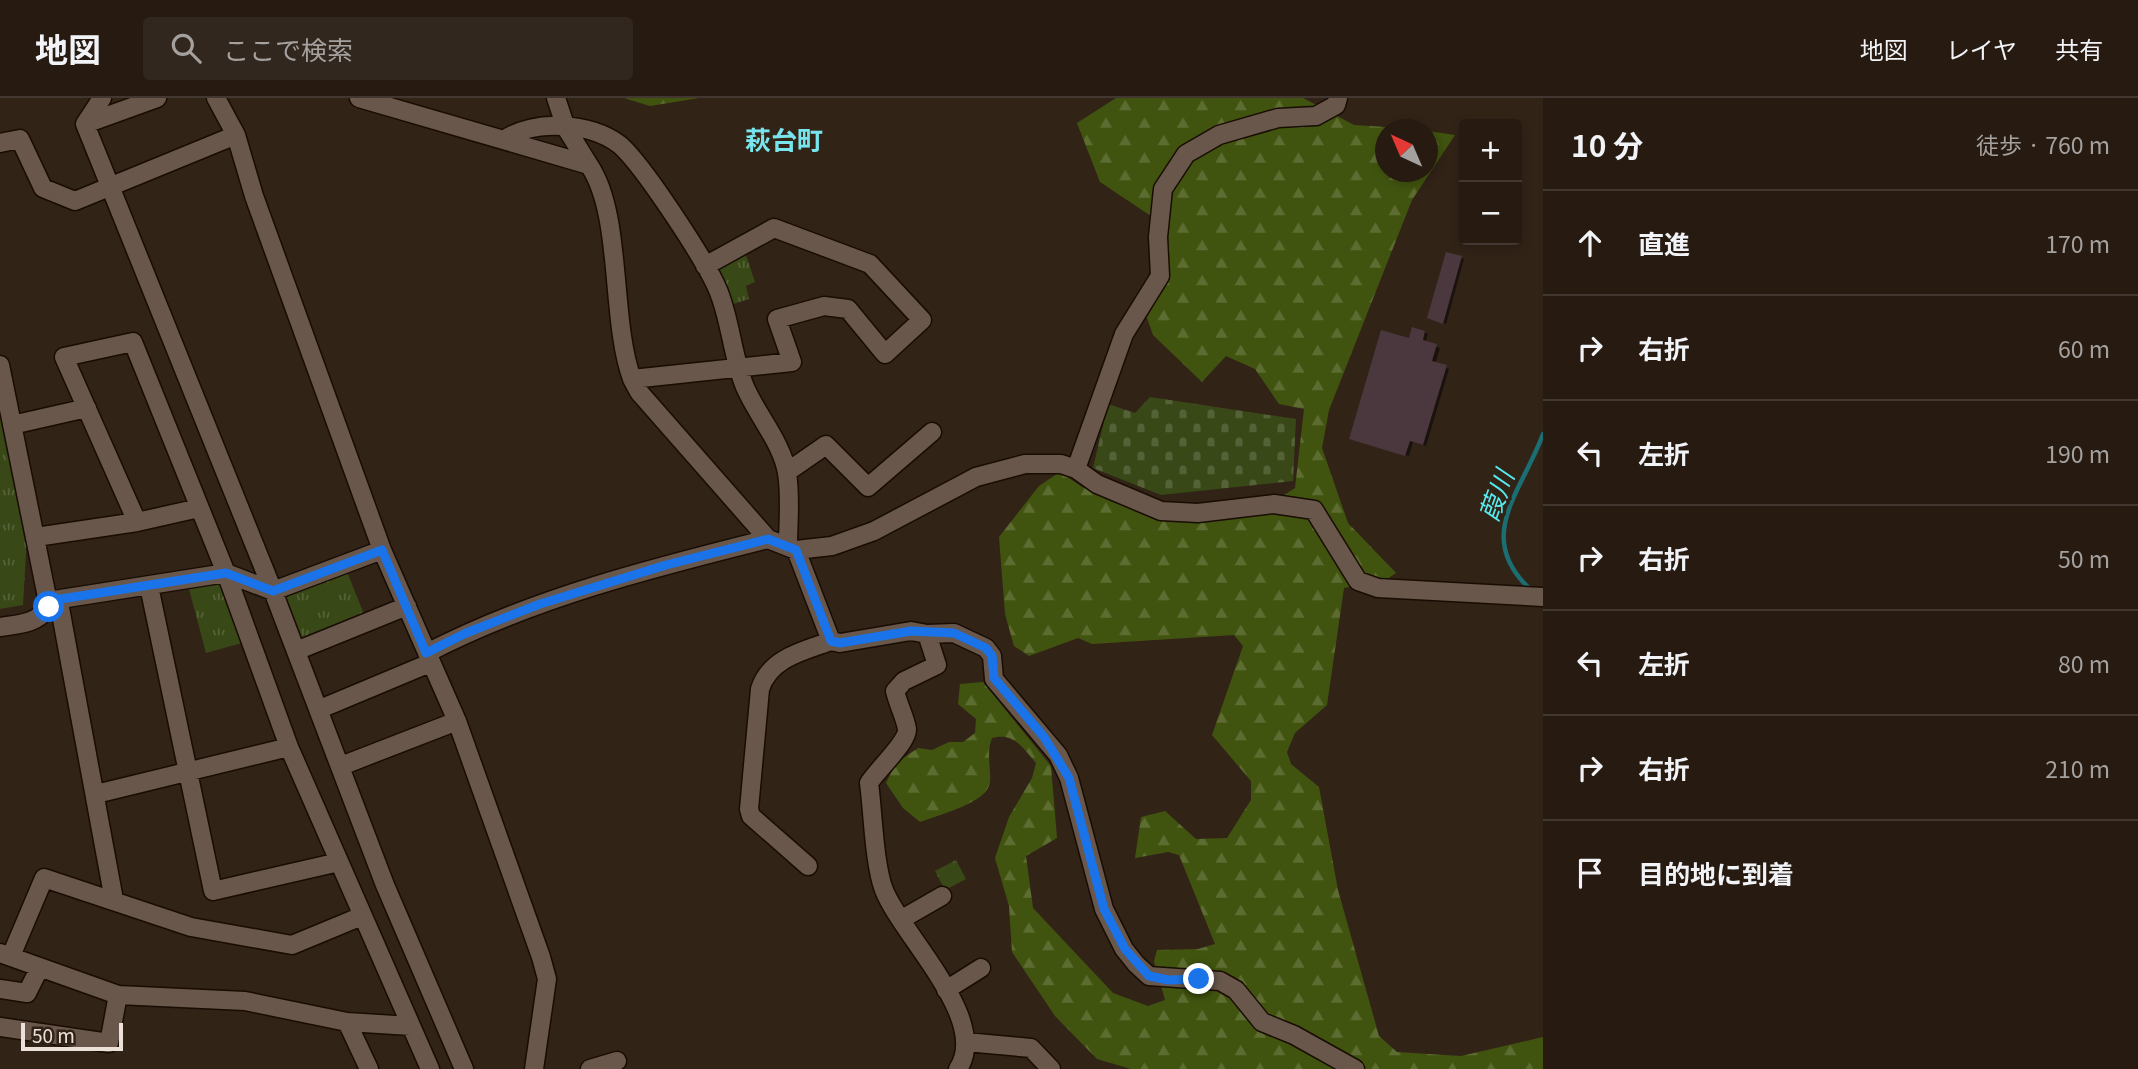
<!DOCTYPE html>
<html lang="ja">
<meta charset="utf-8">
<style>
:root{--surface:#261a11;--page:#32271f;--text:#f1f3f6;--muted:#a4a19f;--line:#423831}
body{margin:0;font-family:Georgia,"Noto Sans JP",serif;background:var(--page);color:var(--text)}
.controls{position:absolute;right:21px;top:21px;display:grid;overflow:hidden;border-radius:7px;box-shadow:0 4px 10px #0003}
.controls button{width:63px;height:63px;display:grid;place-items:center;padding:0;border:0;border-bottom:2px solid var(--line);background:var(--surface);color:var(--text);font:35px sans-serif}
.compass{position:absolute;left:1375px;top:21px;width:63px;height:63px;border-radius:50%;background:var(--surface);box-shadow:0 4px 10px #0003;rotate:316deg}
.scale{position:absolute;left:21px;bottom:18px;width:102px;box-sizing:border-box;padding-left:7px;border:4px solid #ebe1d9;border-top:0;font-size:19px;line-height:24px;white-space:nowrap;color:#ebe1d9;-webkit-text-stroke:5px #322317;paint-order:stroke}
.stop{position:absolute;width:21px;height:21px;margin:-16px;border:5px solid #1a73e8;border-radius:50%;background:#fff}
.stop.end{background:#1a73e8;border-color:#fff;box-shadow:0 2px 7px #0008}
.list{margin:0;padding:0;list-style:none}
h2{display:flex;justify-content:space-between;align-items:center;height:91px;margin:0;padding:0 28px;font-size:30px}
h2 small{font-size:23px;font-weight:400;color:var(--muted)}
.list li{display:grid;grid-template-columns:46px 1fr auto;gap:21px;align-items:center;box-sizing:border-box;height:105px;padding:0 28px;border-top:2px solid var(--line)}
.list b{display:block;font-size:26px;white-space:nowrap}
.list em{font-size:23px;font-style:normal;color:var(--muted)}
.icon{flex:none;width:38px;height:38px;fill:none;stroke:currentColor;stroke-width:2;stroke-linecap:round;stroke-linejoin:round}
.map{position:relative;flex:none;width:1543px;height:971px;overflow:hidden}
header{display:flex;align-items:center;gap:42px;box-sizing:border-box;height:98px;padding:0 35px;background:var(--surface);border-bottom:2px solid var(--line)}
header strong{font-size:33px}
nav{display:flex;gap:38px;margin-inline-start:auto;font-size:24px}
.search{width:490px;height:63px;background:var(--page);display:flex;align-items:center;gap:18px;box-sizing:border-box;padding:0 24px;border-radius:7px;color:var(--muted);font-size:26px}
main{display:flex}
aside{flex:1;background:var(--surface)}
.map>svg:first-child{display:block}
</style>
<header>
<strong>地図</strong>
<div class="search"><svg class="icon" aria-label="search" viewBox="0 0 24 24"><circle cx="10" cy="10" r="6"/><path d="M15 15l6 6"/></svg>ここで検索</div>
<nav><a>地図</a><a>レイヤ</a><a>共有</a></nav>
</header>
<main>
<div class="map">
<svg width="1543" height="971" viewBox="0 0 1543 971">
<defs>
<pattern id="forest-firs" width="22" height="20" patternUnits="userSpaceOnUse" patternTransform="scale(1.75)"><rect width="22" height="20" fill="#41540f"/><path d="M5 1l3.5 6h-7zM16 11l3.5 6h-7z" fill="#5d6c31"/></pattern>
<pattern id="cemetery-stones" width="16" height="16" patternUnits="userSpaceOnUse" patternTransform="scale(1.75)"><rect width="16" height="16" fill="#384817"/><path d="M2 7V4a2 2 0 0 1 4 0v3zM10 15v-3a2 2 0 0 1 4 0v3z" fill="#556238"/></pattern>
<pattern id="park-tufts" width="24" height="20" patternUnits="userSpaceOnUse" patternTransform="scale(1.75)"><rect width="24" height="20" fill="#384817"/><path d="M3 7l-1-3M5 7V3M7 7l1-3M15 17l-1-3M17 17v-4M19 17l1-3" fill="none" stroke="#556238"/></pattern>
</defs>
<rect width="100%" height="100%" fill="#322317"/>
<path fill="url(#forest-firs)" d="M624,0h75l-49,8z
M1116,0h187l51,27 64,4 -32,1v42h42v-41l27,4 -43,65 -83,210 -7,38 26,75 48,50 -9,6 -43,9 -17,117 -32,28 -8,19 4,12 28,23 19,103 41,146 18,16 64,4 82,-19v32h-412l-34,-10 -42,-43 -43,-64 -3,-46 -14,-48 14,-41 23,-39 4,-15c-14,-16 -22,-31 -44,-25 -6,15 -1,28 -2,44 -2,21 -52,33 -70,40l-17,-14 -17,-25 10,-20 22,-15 14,2 17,-8h14l12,-9 1,-14 -18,-15 2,-20 23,-2 68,84 6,72 -31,18 7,52 80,85 35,13 17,-6 -11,-39 3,-11 41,-1 17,-5 -36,-89 -11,-3 -33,6 6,-41 24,-6 31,28 31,-1 24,-38v-19l-39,-46 31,-89 -9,-11 -142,9 -14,-6 -49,18 -15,-10 -9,-32 -6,-77 40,-51 21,-14 22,15 57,23 113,6 43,-28 9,-79 -25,-5 -24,-35 -29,-13 -24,26 -49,-47 -7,-20 23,-39 -6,-52 -63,-42 -23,-59z"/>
<path fill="url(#cemetery-stones)" d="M1150,299l146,22 -3,62 -132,14 -68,-27 15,-64 27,9z"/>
<path fill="url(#park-tufts)" d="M746,157l9,27 -9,4 3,13 -19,6 -12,-31 1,-6z
M0,303l27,135 -4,69 -23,4z
M345,469l21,52 -64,25 -17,-43 7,-10z
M218,486l6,5 21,53 -39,11 -17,-64z
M956,762l10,19 -21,11 -10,-19z"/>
<path fill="#0007" d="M1461,160l3,1 -18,65 -14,-5z
M1425,234l3,2 -3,9 15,5 -5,16 14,5 -23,77 -13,-4 -4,14 -55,-16 56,-100z"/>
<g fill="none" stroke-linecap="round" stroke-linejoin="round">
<path stroke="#1b6e71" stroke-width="4.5" d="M1531,492c-58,-53 -9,-98 12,-156"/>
</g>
<path fill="#4b373e" d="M1446,154l16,4 -19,68 -16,-6z
M1412,229l13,4 -2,9 14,4 -5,17 15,4 -24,80 -13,-4 -5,15 -56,-17 32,-109 28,8z"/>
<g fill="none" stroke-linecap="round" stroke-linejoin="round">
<defs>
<path id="minor" d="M216,0l20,37 18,61 128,354 75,171 84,236 6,22 -13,90
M359,0l230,67c34,50 21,154 43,214l7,13 129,147 28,11 36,-4 42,-15 102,-54 49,-13h36l15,5 21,15 64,27 37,2 76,-9 40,6 44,71 20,7 165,9
M556,0l10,30 23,37
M85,26l188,467 112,294 79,184
M85,26l72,-26
M85,26l17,-26
M504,42c29,-21 87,-18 116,5 23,20 86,116 98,145 13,31 14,66 27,97 12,28 37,56 42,86 4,24 1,50 1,74
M0,45l20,-4 23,49 32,13 161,-66
M0,267l49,242c-13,17 -29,17 -49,20
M632,281l160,-17 -15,-43 47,-13 24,3 37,45 37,-34 -52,-56 -96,-36 -69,38
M12,327l75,-17
M1076,371l48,-135 36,-58 -2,-39 5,-48 23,-35 33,-19 59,-17 38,-2 20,-11 2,-7
M787,374l39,-27 42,42 64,-55
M137,424l-73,-165 69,-15 93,231 63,174 141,322
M36,439l101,-15 62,-14
M796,452l35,91 9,2 71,-12 16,3 10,31 -33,16 -9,10c3,13 10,26 12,38 1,13 -30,41 -38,54 4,29 5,81 15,107 18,46 107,130 74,179
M149,488l64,305 126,-29
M927,536l27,-1 32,15 6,8 2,23 64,76 11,23 35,131 20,40 12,15 13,12 71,5 16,9 26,32 32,13 61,34
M296,553l111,-45
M427,555c106,-55 225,-85 341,-114
M320,611l110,-46
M341,668l116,-45
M96,696l193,-47
M808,768l-57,-50 -2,-7 11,-120c10,-31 43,-38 71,-48
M114,802l-54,-292 -12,-7 178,-28 47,18 109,-41
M902,821l40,-23
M0,855l118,42 127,6 102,21 64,4
M11,858l33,-78 147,49 101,18 70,-29
M0,891l27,4 12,-24
M946,892l35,-22
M347,924l22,47
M0,929l109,16 9,-48
M966,944l65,6 20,21
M590,971l27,-8"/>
</defs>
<use href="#minor" stroke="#190c03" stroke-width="21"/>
<use href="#minor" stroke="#68574a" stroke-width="18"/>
</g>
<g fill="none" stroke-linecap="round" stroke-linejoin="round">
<path stroke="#1a73e8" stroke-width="9" d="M49,509l-1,-6 178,-28 47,18 109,-41 44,103 40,-20 74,-29 126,-39 102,-26 28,11 35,91 9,2 71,-12 43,2 32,15 6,8 2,22 50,59 25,41 35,131 21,40 24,27 19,4 31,-1"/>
</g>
<g text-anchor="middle" stroke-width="7" stroke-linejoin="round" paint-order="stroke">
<g font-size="26" font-weight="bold" fill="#78e4ed" stroke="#322317">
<text x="784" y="52">萩台町</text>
</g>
<g font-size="26" font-style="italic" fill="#54eaf0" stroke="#322317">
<text transform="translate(1497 398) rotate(-70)" y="9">葭川</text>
</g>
</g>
</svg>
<div class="controls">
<button>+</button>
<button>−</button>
</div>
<svg class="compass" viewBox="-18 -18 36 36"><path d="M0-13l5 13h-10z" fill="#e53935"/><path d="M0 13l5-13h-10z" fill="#a4a19f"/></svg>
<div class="scale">50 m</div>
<div class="stop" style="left:49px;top:509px"></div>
<div class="stop end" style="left:1199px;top:881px"></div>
</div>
<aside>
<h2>10 分<small>徒歩 · 760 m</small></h2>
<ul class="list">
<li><svg class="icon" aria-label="ahead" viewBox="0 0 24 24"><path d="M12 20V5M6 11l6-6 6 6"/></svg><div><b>直進</b></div><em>170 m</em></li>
<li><svg class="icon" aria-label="right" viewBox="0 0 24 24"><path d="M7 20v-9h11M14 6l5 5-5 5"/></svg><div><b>右折</b></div><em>60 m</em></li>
<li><svg class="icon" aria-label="left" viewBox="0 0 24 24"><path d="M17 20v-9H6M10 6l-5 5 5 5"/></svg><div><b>左折</b></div><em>190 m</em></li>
<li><svg class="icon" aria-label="right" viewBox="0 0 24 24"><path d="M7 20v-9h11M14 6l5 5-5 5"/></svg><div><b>右折</b></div><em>50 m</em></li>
<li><svg class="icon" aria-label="left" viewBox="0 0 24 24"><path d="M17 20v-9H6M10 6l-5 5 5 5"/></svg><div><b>左折</b></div><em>80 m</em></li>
<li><svg class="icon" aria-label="right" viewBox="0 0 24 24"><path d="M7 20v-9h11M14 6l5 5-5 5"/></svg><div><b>右折</b></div><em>210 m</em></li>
<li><svg class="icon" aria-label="arrive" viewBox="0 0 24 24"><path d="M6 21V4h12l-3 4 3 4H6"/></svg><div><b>目的地に到着</b></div></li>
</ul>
</aside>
</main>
